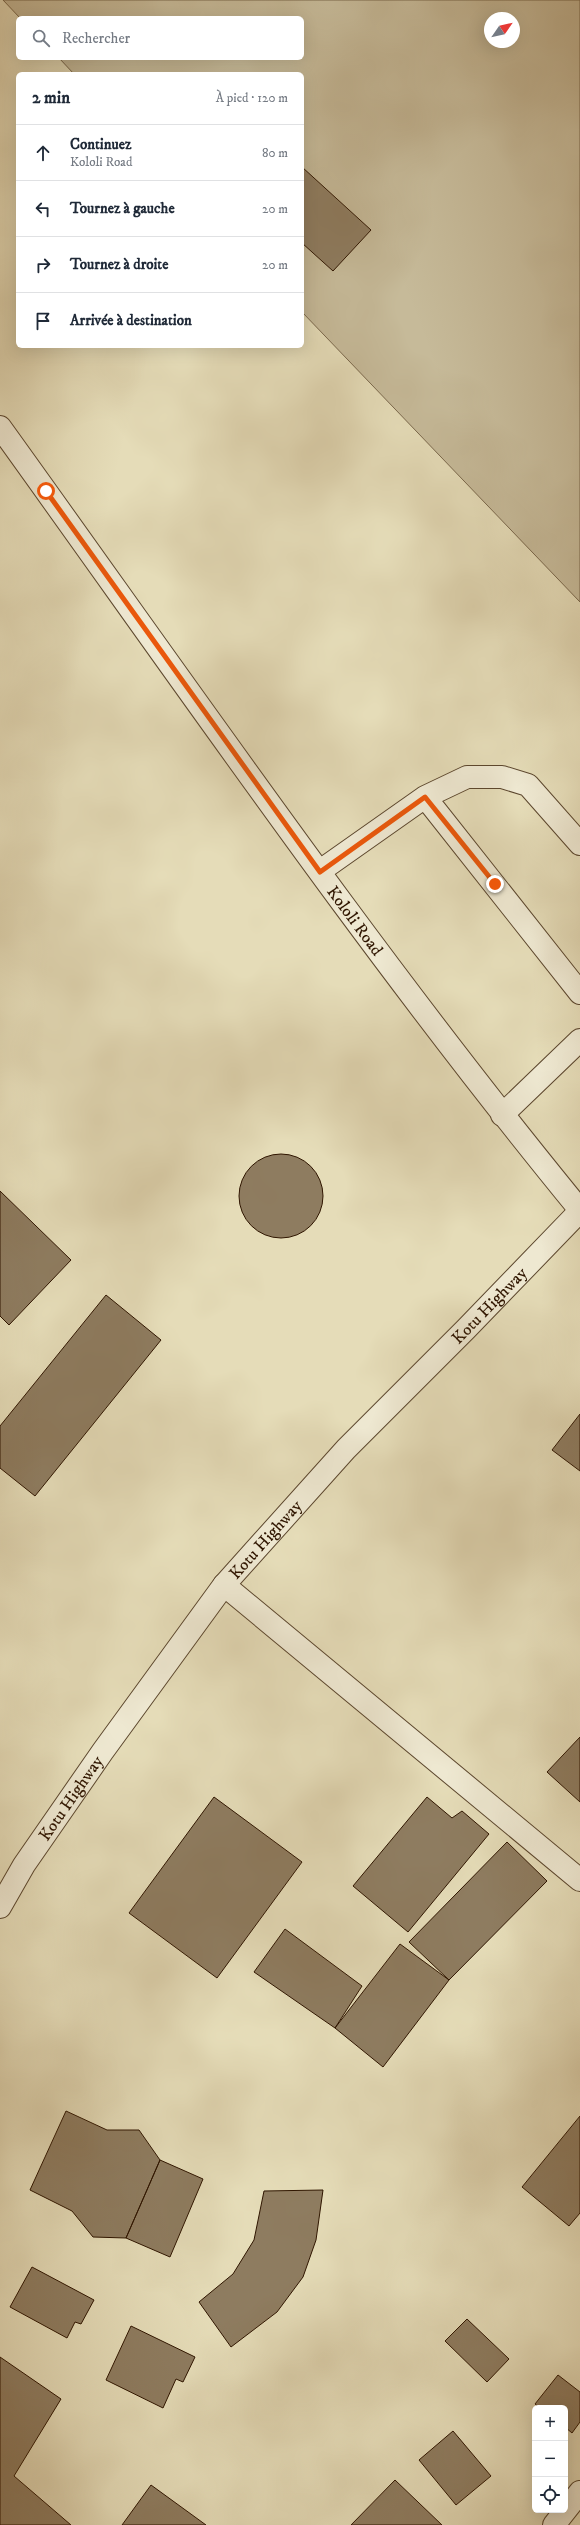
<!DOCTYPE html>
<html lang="fr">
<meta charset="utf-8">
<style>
:root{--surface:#fff;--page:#f6f6f7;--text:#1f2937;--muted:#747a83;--line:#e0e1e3}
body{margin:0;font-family:"IM FELL DW Pica",serif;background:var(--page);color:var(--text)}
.controls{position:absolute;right:12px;bottom:12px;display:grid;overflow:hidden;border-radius:6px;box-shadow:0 4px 16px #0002}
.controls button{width:36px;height:36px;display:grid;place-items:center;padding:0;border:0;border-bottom:1px solid var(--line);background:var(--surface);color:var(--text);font:20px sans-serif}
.compass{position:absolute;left:484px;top:12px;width:36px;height:36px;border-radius:50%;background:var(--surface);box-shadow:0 4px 16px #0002;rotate:56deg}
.stop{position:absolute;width:12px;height:12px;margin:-9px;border:3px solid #ea580c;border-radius:50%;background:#fff}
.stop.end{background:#ea580c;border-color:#fff;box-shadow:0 1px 4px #0008}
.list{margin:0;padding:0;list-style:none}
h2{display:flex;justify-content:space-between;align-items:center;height:52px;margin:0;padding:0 16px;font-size:17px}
h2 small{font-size:13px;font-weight:400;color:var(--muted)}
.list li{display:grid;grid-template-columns:26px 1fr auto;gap:12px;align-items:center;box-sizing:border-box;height:56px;padding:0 16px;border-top:1px solid var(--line)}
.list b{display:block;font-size:15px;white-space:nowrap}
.list p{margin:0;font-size:13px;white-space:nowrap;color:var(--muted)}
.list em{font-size:13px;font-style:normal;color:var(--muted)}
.icon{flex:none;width:22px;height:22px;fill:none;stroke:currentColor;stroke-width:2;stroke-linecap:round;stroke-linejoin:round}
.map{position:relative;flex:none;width:580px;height:2525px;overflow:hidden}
.search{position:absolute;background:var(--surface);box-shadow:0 4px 16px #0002;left:16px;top:16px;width:288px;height:44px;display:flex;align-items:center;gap:10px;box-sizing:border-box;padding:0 14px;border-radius:6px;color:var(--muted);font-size:15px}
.panel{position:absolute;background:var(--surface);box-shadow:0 4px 16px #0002;left:16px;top:72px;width:288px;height:276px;border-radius:6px}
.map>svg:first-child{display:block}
</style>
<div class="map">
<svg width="580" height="2525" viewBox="0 0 580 2525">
<rect width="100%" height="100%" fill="#e5dcb8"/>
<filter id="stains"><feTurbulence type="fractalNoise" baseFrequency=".005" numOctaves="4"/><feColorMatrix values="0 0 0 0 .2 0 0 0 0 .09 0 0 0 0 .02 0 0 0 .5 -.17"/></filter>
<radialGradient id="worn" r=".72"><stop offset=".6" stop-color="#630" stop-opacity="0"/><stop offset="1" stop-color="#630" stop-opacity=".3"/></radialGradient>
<path fill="#c6ba99" stroke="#7a684c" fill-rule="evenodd" d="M3,0h577v602l-278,-290v-238h-228l-15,-16h243v-40h-282zM490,18h24v24h-24z"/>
<path fill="#8e7c60" stroke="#2f1500" d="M302,167l69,63 -38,41 -31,-28z
M239 1196a42 42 0 1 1 84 0a42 42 0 1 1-84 0Z
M0,1191l71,69 -62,65 -9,-9z
M106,1295l55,45 -126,156 -35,-28v-42z
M580,1414v57l-28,-21z
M580,1737v65l-33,-30z
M214,1797l88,65 -85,116 -88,-65z
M427,1797l25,21 10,-7 27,23 -81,98 -55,-46z
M507,1842l40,39 -98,99 -40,-38z
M285,1929l77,57 -27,42 -81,-56z
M400,1944l49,36 -66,87 -48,-39z
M66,2111l41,19h32l21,30 -34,78 -33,-1 -21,-26 -42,-21z
M580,2116v97l-11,13 -47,-39z
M160,2160l43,19 -33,78 -44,-19z
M323,2190l-7,50 -13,37 -26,35 -46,35 -32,-45 34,-28 21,-34 10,-49z
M32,2267l62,33 -13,24 -6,-2 -8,16 -57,-31z
M467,2319l42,40 -22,23 -42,-41z
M131,2326l64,31 -12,25 -7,-3 -13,29 -57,-28z
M0,2357l61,42 -47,77 57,49h-71z
M558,2375l22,17v30l-8,11 -7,-6v-19h-25l-5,-4z
M453,2431l38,45 -35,29 -37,-45z
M395,2480l47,45h-91z
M151,2485l55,40h-84z"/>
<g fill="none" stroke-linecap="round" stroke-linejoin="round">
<defs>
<path id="service" d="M425,797l155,196
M320,871l105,-74 42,-20h35l26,8 52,59
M502,1115l78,-75"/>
<path id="minor" d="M224,1585l356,295
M554,2525l26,-33"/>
<g id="tertiary">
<path id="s1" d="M0,427c190,264 374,532 580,783"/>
<path id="s2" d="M0,1907l24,-42 79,-114 121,-166 122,-136 120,-120 114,-118"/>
</g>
</defs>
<use href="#service" stroke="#5c472e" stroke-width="24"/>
<use href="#minor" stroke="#5c472e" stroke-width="24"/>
<use href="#tertiary" stroke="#5c472e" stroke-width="24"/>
<use href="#service" stroke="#eee8d1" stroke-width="22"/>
<use href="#minor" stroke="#eee8d1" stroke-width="22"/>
<use href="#tertiary" stroke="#eee8d1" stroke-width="22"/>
</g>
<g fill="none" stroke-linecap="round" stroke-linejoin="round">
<path stroke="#ea580c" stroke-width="5" d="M46,491l274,381 105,-75 70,87"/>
</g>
<g text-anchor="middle" stroke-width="3.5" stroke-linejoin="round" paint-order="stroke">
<g font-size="17" fill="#2f1500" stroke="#eee8d1">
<text dy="6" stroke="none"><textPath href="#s1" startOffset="608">Kololi Road</textPath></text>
<text dy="6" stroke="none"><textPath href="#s2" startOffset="778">Kotu Highway</textPath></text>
<text dy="6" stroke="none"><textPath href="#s2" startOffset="454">Kotu Highway</textPath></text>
<text dy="6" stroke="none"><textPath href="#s2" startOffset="130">Kotu Highway</textPath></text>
</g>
</g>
<rect width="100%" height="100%" filter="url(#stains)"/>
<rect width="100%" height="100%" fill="url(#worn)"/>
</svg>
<div class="controls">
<button>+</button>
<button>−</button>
<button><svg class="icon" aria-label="locate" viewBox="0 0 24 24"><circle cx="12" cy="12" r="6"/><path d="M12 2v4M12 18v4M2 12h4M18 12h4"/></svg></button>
</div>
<svg class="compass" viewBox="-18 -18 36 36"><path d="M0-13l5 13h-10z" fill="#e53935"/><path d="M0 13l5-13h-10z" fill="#747a83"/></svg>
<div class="stop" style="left:46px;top:491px"></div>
<div class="stop end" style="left:495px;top:884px"></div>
<div class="search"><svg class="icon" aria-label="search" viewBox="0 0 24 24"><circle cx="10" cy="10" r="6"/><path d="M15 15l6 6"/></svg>Rechercher</div>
<section class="panel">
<h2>2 min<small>À pied · 120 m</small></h2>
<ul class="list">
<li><svg class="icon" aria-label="ahead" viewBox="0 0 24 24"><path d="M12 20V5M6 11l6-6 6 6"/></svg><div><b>Continuez</b><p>Kololi Road</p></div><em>80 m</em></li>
<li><svg class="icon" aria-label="left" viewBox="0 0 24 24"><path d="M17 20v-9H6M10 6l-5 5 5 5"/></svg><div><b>Tournez à gauche</b></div><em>20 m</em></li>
<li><svg class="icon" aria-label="right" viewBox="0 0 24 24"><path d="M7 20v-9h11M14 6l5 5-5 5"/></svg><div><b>Tournez à droite</b></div><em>20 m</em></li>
<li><svg class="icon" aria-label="arrive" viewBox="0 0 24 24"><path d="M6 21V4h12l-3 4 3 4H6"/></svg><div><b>Arrivée à destination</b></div></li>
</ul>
</section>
</div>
